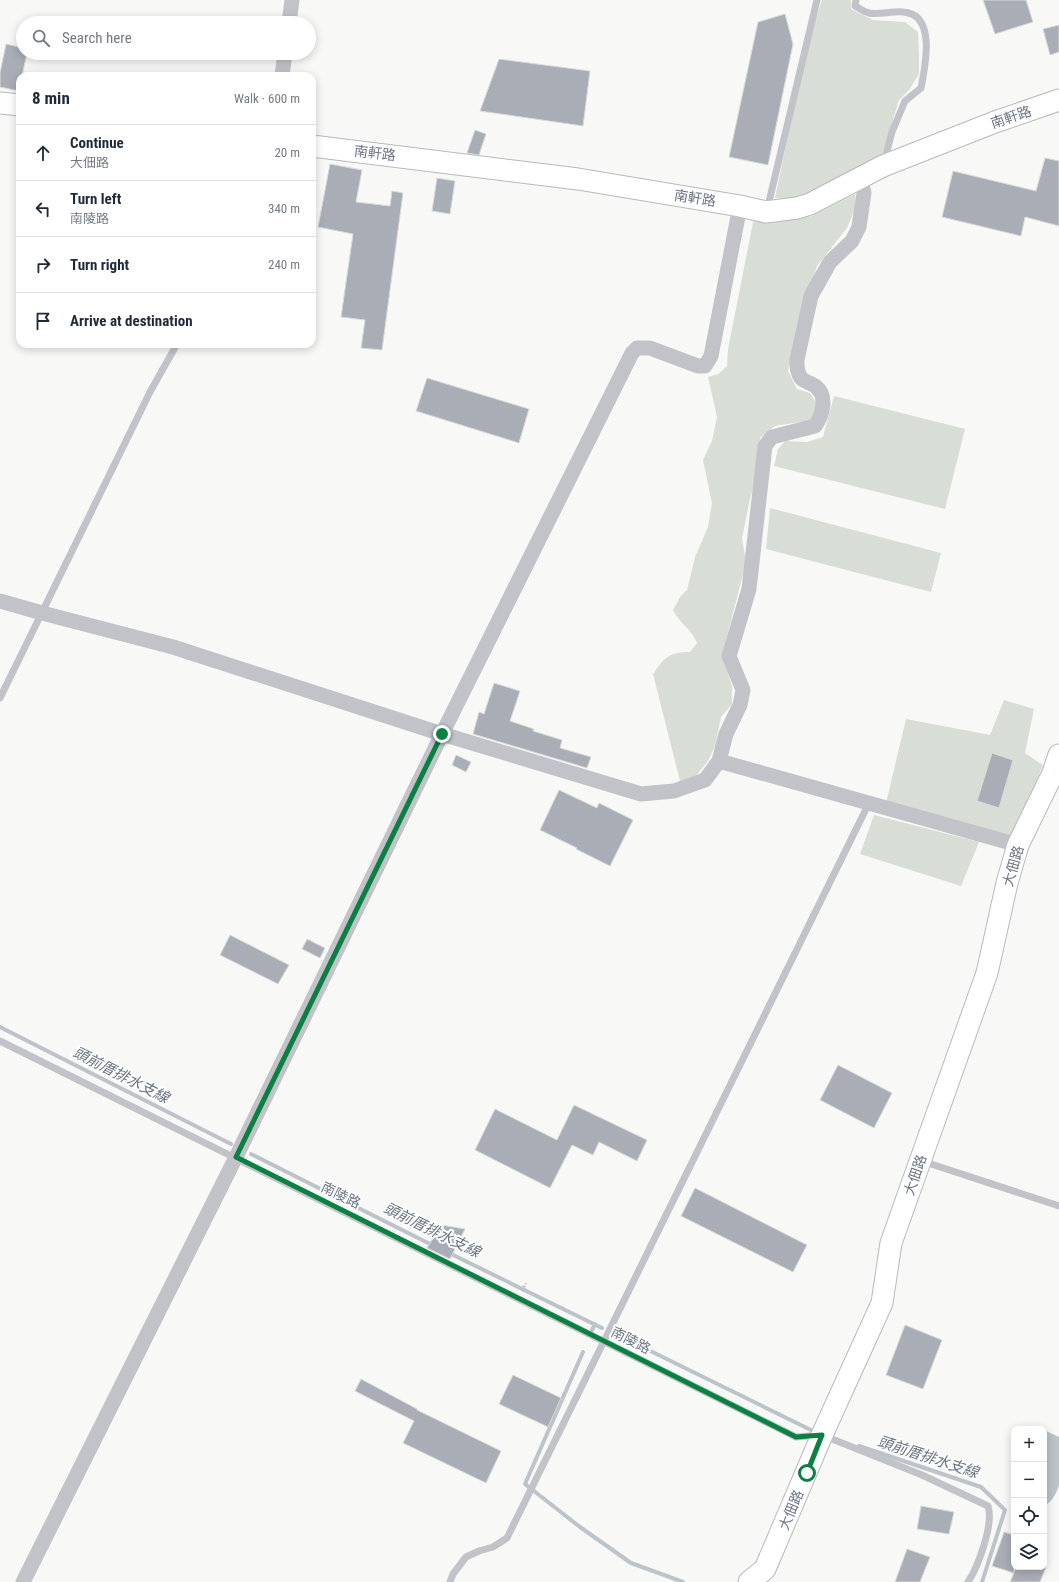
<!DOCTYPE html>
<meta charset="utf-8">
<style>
:root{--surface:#fff;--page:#f6f6f7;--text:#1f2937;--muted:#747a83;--line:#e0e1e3}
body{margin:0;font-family:"Roboto Condensed","Noto Sans TC",sans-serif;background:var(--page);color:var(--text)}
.controls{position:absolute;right:12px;bottom:12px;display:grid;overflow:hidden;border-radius:8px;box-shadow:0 2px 10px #0003}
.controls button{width:36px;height:36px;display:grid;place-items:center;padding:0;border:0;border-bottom:1px solid var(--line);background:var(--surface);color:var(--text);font:20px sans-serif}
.stop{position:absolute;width:12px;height:12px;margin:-9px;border:3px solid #0b8043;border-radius:50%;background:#fff}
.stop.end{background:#0b8043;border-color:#fff;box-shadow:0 1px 4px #0008}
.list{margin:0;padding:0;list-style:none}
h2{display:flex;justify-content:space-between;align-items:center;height:52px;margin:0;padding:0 16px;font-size:17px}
h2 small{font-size:13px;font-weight:400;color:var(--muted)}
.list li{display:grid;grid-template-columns:26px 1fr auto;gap:12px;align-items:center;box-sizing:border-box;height:56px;padding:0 16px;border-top:1px solid var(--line)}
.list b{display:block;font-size:15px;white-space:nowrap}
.list p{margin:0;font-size:13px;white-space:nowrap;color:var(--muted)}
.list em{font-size:13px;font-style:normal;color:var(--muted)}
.icon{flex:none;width:22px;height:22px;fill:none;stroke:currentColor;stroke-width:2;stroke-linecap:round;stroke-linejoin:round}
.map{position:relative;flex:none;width:1059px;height:1582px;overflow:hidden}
.search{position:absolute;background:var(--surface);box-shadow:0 2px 10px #0003;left:16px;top:16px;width:300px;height:44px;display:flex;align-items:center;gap:10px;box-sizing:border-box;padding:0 14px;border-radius:22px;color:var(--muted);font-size:15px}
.panel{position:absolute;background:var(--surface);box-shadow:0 2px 10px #0003;left:16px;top:72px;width:300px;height:276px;border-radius:12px}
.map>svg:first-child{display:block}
</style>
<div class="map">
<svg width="1059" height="1582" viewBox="0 0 1059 1582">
<rect width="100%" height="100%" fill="#f8f9f7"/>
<path fill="#d8ddd6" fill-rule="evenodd" d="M822,0h29v9l22,11 32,2 13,10 1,22v20l-10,16 -10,10 -18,58 -77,42 -29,-2 33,-158z
M855,194l1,13 -9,21 -30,38 -10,32 -19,73 9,18 13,4 7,12 -5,15 -37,6 -15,12 -3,36 -7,25 -8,39 4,24 -24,94 10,30v18l-11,13 -6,29 -7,15 -12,15 -16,5 -27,-107c12,-17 16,-22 37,-22l7,-9c-6,-15 -17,-19 -24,-33l7,-13 7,-7 8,-33 13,-30 4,-24 -9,-43 9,-19 5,-24 -9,-40 10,-3 9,-8 1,-17 26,-132 24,4 34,-5z
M834,396l131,33 -20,80 -171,-43 4,-17 7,-8 22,1 16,-5z
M770,508l171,45 -10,39 -165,-43z
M1004,700l30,9 -9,44 18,12 -29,73 -128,-35 20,-84 84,16zM992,753l21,7 -15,48 -21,-7z
M874,815l105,27 -18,44 -101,-32z"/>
<path fill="#bcc3c9" d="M1044,1430l15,7v48c-2,8 -8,18 -15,21z"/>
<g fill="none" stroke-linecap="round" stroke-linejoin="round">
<path stroke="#bcc3c9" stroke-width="4" d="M0,1027l231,117
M251,1154l183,92
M447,1252l155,76
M592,1330l3,-6
M620,1336l193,95
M583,1352l-58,132 55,43 51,36 52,19
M859,1446l122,41 24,23 -23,72"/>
</g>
<path fill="#a9aeb6" stroke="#dadad9" d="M983,0h43l7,22 -38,12z
M785,14l8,30 -25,121 -39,-8 29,-135z
M1059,25v27l-9,3 -7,-26z
M6,44l17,4v5h4l-5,23h-2l-1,15 -19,-4v-14z
M499,59l91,12 -7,55 -103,-15z
M475,130l11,4 -7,21 -12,-2z
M1045,158l14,3v65l-34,-9 -4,19 -79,-19 11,-46 83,20z
M330,164l32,6 -6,32 34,4 2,-15 11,2 -21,157 -21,-2 4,-28 -24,-3 12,-83 -35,-7z
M437,178l18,3 -5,33 -18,-3z
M427,378l102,31 -10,34 -103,-32z
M494,683l26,8 -10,30 24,8 -1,2 29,9 -2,8 31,9 -4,11 -114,-34 6,-22 5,2z
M992,753l21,7 -14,48 -22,-7z
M456,755l15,7 -5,10 -14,-7z
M559,790l38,18 2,-5 34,17 -23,46 -34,-17 1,-1 -37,-18z
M230,935l59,30 -11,19 -58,-29z
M307,939l18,9 -5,10 -18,-9z
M838,1065l54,28 -18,35 -54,-28z
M574,1105l73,35 -10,21 -38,-19 -6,13 -21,-10 -22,43 -75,-38 20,-41 62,31z
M695,1188l112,57 -14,27 -112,-56z
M441,1225l24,4 -15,30 -23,-11z
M905,1325l37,15 -19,49 -37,-14z
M513,1375l48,23 -13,29 -49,-23z
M361,1379l56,30v1l84,41 -15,32 -83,-40 11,-22 -59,-30z
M921,1506l33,6 -5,22 -32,-5z
M1004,1532l10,3v37l2,-5h30l-6,15h-30l4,-9 -22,-7z
M907,1549l23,8 -10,25h-25z"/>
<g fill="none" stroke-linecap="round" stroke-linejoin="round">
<defs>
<path id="secondary" d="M0,103l20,2
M312,146l266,33 162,27 26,6 31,-4 13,-4 73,-38 112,-44 64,-22
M749,1582l16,-13 57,-134 60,-132 9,-60 96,-270 20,-90 11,-38 35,-72 6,-18"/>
</defs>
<use href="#secondary" stroke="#b6b9be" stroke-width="23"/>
<path stroke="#bbbdc0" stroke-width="2.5" stroke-dasharray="2 2" stroke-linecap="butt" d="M522,1291l4,-8"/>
<path stroke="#c1c3c8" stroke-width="7" d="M856,0l-1,6c4,2 9,6 14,7 8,2 24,-2 34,-1 34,2 22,55 18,76l-16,13 -13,31 -8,30
M767,210l50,-210
M0,698l150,-306 27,-48
M0,1041l796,396 26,-2 100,40 66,31c6,18 -10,61 -20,76
M922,1161l137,45
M450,1582l3,-8 13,-17 13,-6 14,-4 14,-9 362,-735"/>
<path stroke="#c1c3c8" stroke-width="15" d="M289,23l3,-23
M282,76l3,-23
M0,601l42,12 131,34 269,87 199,60 33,-3 31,-11 14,-19 299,84
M719,761l7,-27 14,-29 3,-15 -14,-34 20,-67 16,-143 7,-9 43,-11c8,-11 13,-31 0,-40 -4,-3 -10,-4 -14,-8 -4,-6 -4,-11 -4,-18l14,-64 19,-34 22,-21 7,-14 5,-34 -4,-15
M23,1582l213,-425 206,-423 190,-381 5,-5h13l48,18h7l6,-10 29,-150"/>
<use href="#secondary" stroke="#fff" stroke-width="21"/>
</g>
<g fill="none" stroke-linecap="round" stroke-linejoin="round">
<path stroke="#0b8043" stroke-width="5" d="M442,734l-206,423 560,280 26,-2 -15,38"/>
</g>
<g text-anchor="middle" stroke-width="4" stroke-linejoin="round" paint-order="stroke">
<g font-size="14" fill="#6b7584" stroke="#fff">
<text transform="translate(1011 117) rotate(-19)" y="5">南軒路</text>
<text transform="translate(375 153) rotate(7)" y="5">南軒路</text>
<text transform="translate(695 198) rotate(9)" y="5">南軒路</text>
<text transform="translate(1013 866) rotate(-74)" y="5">大佃路</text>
<text transform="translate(915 1175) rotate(-71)" y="5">大佃路</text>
<text transform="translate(341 1195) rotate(26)" y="5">南陵路</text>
<text transform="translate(631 1340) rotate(27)" y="5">南陵路</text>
<text transform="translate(791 1510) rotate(-67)" y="5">大佃路</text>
</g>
<g font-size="15" font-style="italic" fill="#67747f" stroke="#fff">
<text transform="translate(121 1075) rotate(27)" y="5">頭前厝排水支線</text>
<text transform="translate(432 1230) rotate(26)" y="5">頭前厝排水支線</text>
<text transform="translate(928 1457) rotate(18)" y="5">頭前厝排水支線</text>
</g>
</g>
</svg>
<div class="controls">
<button>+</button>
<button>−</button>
<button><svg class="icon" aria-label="locate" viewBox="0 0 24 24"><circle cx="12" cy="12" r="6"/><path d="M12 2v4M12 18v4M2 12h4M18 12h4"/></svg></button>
<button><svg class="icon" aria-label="layers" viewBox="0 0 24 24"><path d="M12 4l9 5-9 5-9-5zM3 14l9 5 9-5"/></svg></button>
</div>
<div class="stop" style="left:807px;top:1473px"></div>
<div class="stop end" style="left:442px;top:734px"></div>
<div class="search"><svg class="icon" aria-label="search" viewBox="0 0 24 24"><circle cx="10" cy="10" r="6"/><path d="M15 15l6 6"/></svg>Search here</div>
<section class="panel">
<h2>8 min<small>Walk · 600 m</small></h2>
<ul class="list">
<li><svg class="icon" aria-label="ahead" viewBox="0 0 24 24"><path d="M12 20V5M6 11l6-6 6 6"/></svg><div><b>Continue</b><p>大佃路</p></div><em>20 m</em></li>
<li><svg class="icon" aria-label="left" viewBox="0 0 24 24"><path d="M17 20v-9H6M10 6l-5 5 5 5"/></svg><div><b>Turn left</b><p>南陵路</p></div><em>340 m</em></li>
<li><svg class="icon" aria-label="right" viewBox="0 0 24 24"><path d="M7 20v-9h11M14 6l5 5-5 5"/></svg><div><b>Turn right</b></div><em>240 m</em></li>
<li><svg class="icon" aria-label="arrive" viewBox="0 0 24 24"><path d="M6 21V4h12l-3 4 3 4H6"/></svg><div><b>Arrive at destination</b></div></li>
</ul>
</section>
</div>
